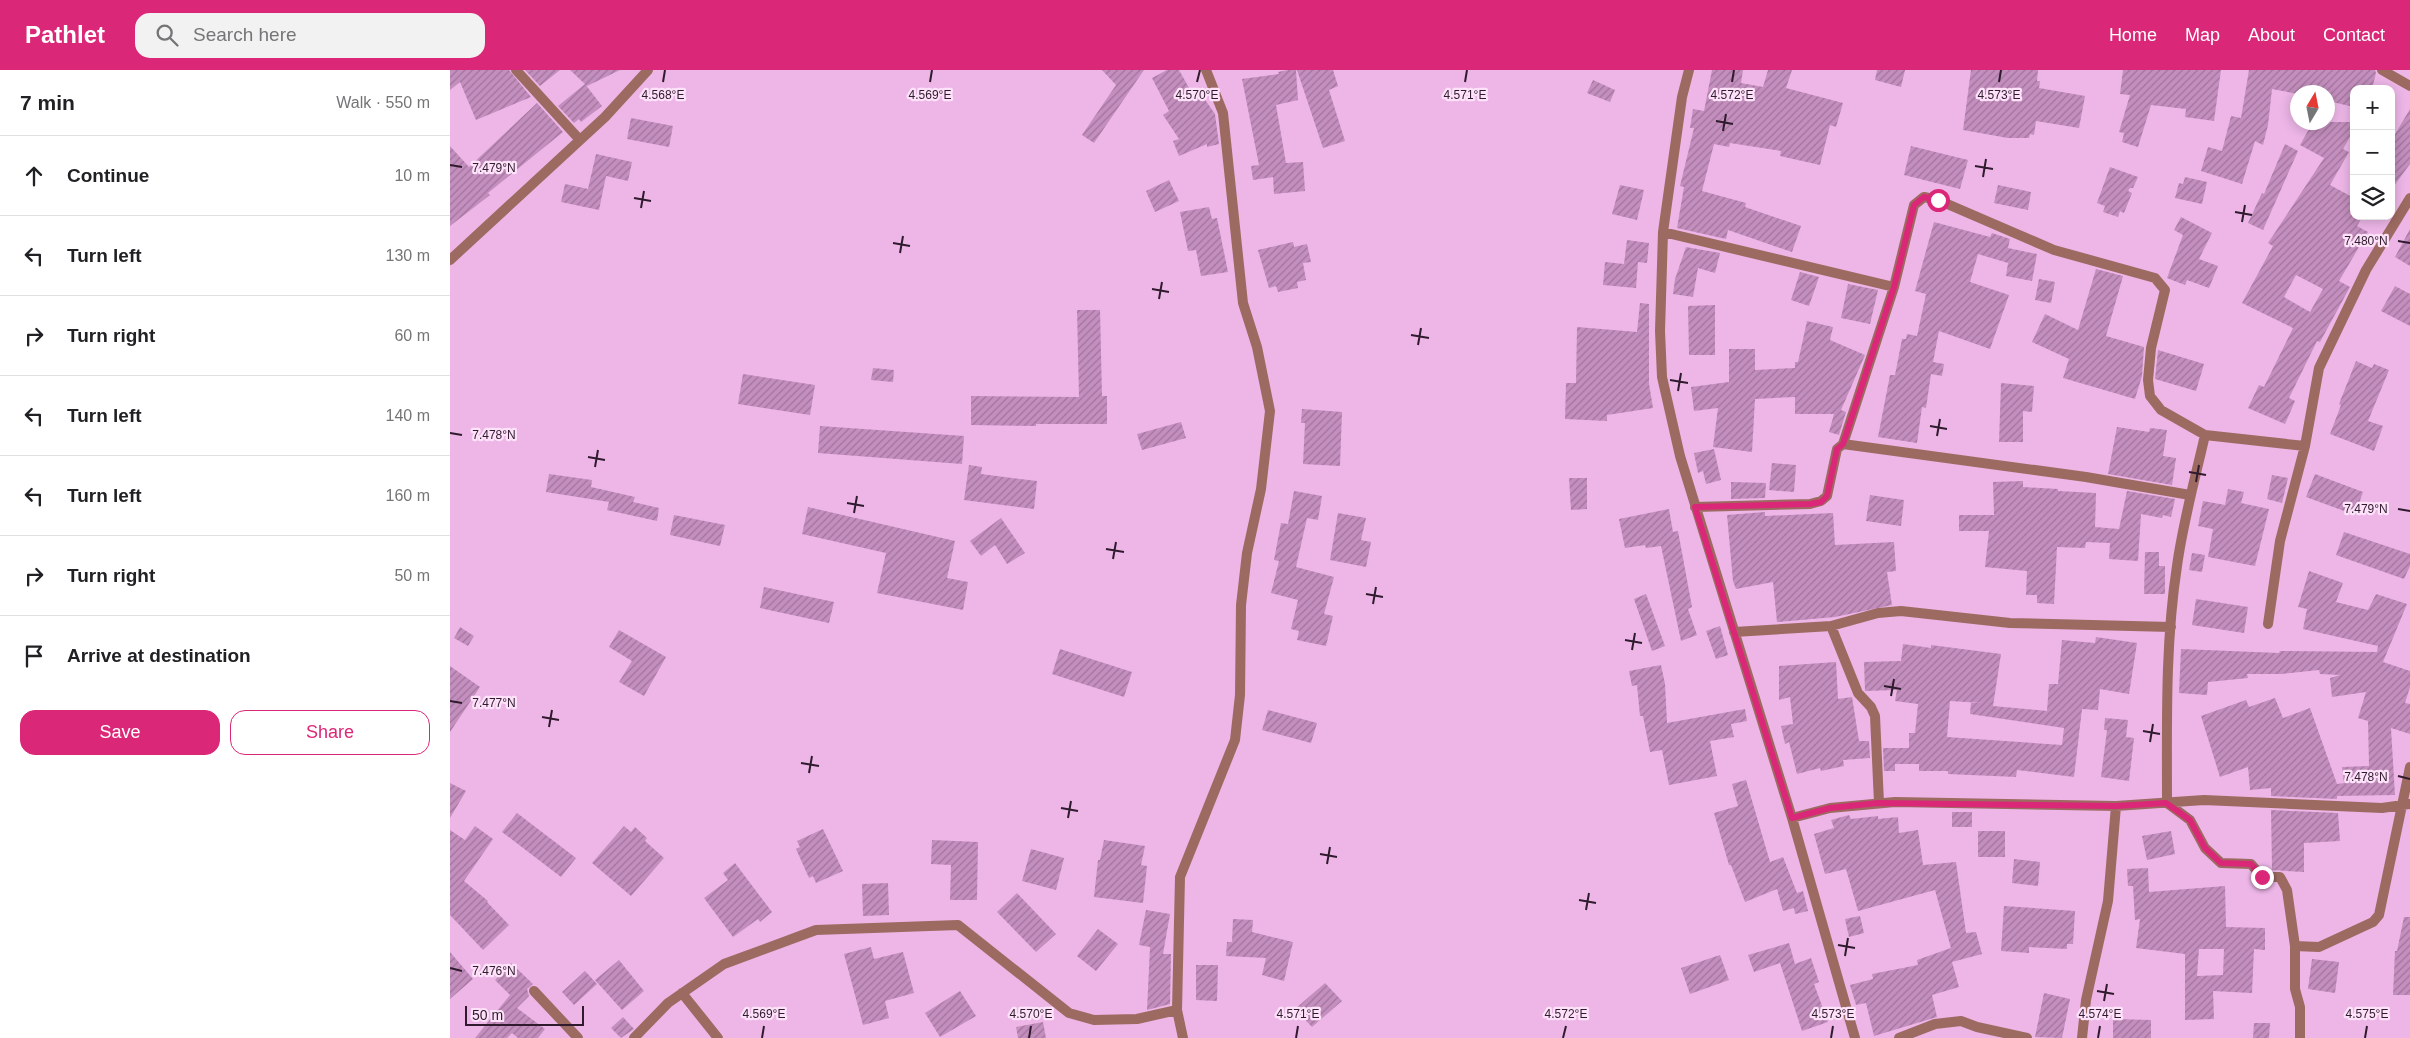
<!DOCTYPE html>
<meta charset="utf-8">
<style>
:root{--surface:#fff;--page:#f2f2f2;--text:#202124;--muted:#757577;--line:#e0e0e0;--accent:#db2777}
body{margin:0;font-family:Helvetica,sans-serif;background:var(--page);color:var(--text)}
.controls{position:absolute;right:15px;top:15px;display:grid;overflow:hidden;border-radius:10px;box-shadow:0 2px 12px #0003}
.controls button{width:45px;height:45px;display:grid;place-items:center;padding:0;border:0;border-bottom:1px solid var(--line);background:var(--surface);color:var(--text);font:25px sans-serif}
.compass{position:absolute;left:1840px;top:15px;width:45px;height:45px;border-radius:50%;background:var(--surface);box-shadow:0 2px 12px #0003;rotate:10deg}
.scale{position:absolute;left:15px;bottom:12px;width:119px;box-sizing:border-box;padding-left:5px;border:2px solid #2f1b2d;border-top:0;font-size:14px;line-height:18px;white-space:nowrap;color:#2f1b2d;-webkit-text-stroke:4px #fee2fa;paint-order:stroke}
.stop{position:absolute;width:15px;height:15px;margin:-11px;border:4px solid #db2777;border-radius:50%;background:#fff}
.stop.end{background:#db2777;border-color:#fff;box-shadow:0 1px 5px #0008}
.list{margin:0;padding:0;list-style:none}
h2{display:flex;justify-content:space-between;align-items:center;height:65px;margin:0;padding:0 20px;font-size:21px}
h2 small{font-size:16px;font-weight:400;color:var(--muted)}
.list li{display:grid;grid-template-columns:32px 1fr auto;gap:15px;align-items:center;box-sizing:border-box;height:80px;padding:0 20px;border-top:1px solid var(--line)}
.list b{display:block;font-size:19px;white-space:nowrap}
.list em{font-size:16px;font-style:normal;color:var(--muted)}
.actions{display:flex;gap:10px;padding:15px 20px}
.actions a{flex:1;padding:11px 0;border:1px solid var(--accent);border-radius:15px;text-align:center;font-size:18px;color:var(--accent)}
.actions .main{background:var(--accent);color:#fff}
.icon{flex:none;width:28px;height:28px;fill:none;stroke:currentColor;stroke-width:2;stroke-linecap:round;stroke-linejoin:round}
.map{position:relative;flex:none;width:1960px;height:968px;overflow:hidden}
header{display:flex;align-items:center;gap:30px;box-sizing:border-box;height:70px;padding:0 25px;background:var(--accent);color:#fff}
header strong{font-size:24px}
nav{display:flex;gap:28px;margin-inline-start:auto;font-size:18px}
.search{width:350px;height:45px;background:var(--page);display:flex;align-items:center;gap:12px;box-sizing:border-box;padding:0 18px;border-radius:15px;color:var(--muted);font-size:19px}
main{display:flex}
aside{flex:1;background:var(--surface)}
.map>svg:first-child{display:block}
</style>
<header>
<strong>Pathlet</strong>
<div class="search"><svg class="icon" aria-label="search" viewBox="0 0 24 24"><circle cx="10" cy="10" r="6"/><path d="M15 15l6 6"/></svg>Search here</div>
<nav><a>Home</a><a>Map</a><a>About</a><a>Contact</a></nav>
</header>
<main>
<aside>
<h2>7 min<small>Walk · 550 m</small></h2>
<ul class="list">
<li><svg class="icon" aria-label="ahead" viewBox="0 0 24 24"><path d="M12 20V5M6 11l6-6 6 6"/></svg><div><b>Continue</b></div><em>10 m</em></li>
<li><svg class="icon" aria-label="left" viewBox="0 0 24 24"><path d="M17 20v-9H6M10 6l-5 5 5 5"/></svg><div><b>Turn left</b></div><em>130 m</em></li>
<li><svg class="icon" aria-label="right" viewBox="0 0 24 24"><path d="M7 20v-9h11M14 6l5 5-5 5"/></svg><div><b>Turn right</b></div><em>60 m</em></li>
<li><svg class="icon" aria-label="left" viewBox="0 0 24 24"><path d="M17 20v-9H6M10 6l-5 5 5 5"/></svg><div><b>Turn left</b></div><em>140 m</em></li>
<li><svg class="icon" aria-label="left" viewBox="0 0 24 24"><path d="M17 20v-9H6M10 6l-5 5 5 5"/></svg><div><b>Turn left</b></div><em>160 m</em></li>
<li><svg class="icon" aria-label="right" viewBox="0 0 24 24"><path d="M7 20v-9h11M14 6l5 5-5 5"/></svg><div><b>Turn right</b></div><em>50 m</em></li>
<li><svg class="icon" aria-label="arrive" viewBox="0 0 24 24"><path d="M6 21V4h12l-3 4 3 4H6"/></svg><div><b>Arrive at destination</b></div></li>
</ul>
<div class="actions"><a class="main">Save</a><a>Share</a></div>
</aside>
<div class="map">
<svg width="1960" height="968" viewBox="0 0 1960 968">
<defs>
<pattern id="building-hatch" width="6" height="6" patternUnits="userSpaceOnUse" patternTransform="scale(1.25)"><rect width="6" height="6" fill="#c48fbe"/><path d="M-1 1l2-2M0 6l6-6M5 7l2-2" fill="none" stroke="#a0749b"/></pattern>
</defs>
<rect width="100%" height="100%" fill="#edb6e7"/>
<path fill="url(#building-hatch)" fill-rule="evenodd" d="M0,0h59l22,27 -55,23 -16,-38 -10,8z
M75,0h35l-20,16z
M120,0h50l-33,16z
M652,0h42l-50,73 -12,-8 34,-50z
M717,0h12l14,25 6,-4 16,23 4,30 -12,3v-3l-28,12 -6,-15 6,-2 -16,-24 6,-4 -17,-33z
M838,0h8l2,30 -22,5 10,58 17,-1 2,29 -31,3 -1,-17 -20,3 -2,-14 8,-1 -17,-86 37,-5 -1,-2z
M847,0h36l5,16 -9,4 16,51 -22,7z
M1262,0h31l-2,13 22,4 5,-17h24l-6,18 57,15 -7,24 -6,-2 -10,40 -40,-9 1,-5 -51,-8 -1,4 -15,-3 -12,47 44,12 -1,4 56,19 -9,26 -64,-22 -2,9 -49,-11 7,-41 -4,-1 14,-58h-4l3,-19 11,2z
M1427,0h28l-4,17 -26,-7z
M1521,0h67l-1,11h3l-1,7 46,8 -6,32 -43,-7 -2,14 -4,-1 -1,4h-21l-45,-8z
M1673,0h98l-7,51 -29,-4 1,-8 -35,-4 -13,42 -16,-5 2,-9 -5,-1 11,-37 -10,-1z
M1799,0h126l1,3 -4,16h-18v18l-26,-6v-9l-30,2 -26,-5 -4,36 -5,20 -8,-4 -13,43 -41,-13 7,-24 14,4 9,-35 10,2z
M1143,10l22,10 -5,12 -23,-9z
M135,14l17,22 -21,16 -2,-3 -5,4 -16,-17z
M87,33l26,29 -75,61 2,2 -40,31v-80l19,21z
M1960,39v55l-19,26v-49z
M181,48l42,8 -4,21 -42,-8z
M1863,52h41v8l-11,19 6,3 -19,33 24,13v18h9l-6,10 11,6 -29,49 11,6 -30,55 -3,-1 -28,57 6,3 -10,23 -37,-16 11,-23 5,2 29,-59 -51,-25 31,-57 -5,-3 56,-85 -24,-13zM1846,205l27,14 -13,23 -26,-15z
M1835,74l13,7 -35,79 -15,-7 14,-30 2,1z
M1461,76l57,14 -8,29 -56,-14z
M146,84l36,8 -4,19 -22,-5 -7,34 -38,-8 4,-18 23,5z
M1660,97l28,10 -5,11h-3l-2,3 4,2 -8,20 -4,-2 -2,6 -15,-5 2,-6 -8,-3z
M1735,107l22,5 -5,22 -27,-6 4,-15 4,1z
M719,110l10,21 -24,11 -9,-21z
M1170,115l24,5 -7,30 -25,-6z
M1548,115l33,7 -3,18 -34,-7z
M759,137l3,12 5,-1 11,54 -27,4 -5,-26 -8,1 -8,-39z
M1731,147l31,16 -13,26 19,7 -9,22 -22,-8 -2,5 -18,-7 16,-43 -9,-5z
M1484,152l56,15 2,-4 18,6 -2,9 29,6 -5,27 -26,-5 2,-13 -30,-9 -8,28 39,13 -19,54 -51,-18 -6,31 11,2 -2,12 -11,-2 -5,34 -4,-1 -5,36 -39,-6 12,-62h5l7,-36h4l1,-5 10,2 9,-42 -11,-3z
M1960,159v37l-15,-9z
M1177,170l22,3 -2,20 -9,-1 -2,26 -33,-3 2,-23 19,2z
M843,172l1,5 13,-3 4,18 -8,1 3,17 -9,2 1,6 -20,4 -2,-6 -7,2 -11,-38z
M1236,177l34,6 -5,20 -17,-5 -5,29 -20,-3 2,-15z
M1646,199l27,7 -17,60 38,11 -2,29 -7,23 -72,-21 6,-19 -37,-17 13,-28 33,16z
M1350,202l19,5 -10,29 -18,-6z
M1589,209l16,3 -4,21 -16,-3z
M1398,214l30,6 -8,34 -29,-6z
M1945,216l15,8v32l-29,-15z
M1190,233l9,1v80l4,24 -46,7v6l-42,-2 1,-36h10l1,-56 60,5z
M1265,235v50h-26l-1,-49z
M627,240h23l2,86h5v28h-71v2l-65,-1v-29l108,1z
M1357,251l26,6 -3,13 35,15 -24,55 5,2 -7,23 -10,-3 5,-18h-39v-17l-40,2 -3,53 -39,-5 5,-39 -24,3 -3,-24 38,-5v-33h26v21l40,-2v-6h3z
M1708,280l46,14 -8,27 -41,-12z
M1906,291l16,7 2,-4 15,6 -21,51 15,5 -9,25 -44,-17 11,-29 -2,-1z
M423,298l21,2 -1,12 -22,-2z
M293,304l72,11 -5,30 -72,-11z
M1551,313l33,3 -2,26 -9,-1v31h-24z
M852,339l40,3 -2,54 -37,-2 2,-41h-4z
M731,352l5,16 -44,12 -5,-16z
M370,356l144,10 -2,28 -144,-11z
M1667,357l32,5 1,-4 17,2 -4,26 13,2 -4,27 -64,-11z
M1264,379l7,31 -15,4 -3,-13 -5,2 -4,-20z
M1322,393l24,2 -2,27 -25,-2z
M519,395l13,2 -1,7 56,7 -3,28 -70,-9z
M99,404l43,6 -1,7 44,10 -2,5 26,6 -2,13 -50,-11 2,-8 -63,-10z
M1865,404l48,18 -8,23 -49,-18z
M1822,405l16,3 -6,25 -15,-4z
M1119,408h18v31l-16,1z
M1573,411v6l35,2v2l38,2 -1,34 24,2 8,-38 48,8 -4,18 -8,-2 -1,3 -21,-4 -3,47 -29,-2 1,-16 -24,-1 -1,6 -28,-1 -3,57 -17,-1v-8h-11l1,-24 -42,-4 4,-36h-30v-16h35l-1,-33z
M1281,412l35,1 -1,15 -34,1z
M1778,419l16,3 -3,11 28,6 -14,57 -47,-9 5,-28 -15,-3 5,-25 22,4z
M844,421l28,5 -4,24 -11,-2 -11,49 38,10 -10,37 9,2 -7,30 -29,-6 2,-9 -8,-2 7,-29 -27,-7 8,-32 -5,-1 7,-37 7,1z
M1420,425l34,5 -3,26 -35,-5z
M358,437l147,34 -8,37 21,4 -5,28 -86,-17 9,-40 -84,-19z
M1219,439l4,23 5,-1 14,76 -4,2 9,26 -16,6 -20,-95 -15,2 -1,-3 -20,3 -6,-29z
M1315,442v4l68,-3 2,32 59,-3 2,29 -9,1 5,33 -57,12 -58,5 -4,-40 -37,7 -3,-8 -6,-66z
M888,443l28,5 -5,22 10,2 -5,25 -36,-7z
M224,445l51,10 -5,21 -50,-11z
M551,448l24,35 -18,11 -12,-19 -14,11 -11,-15z
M1894,462l66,22v12l-6,13 -68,-24z
M1695,482h14v14h6v28h-21z
M1742,483l13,2 -3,17 -13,-2z
M1859,501l34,12 -7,19 32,8 8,-16 31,10 -24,58 27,9v16l-5,16 5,1v30l-19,-6 4,67 -58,1v3l-66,-3v-8l-21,2 -2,-23 -28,10 -19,-61 45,-16 3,7 26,-9 8,20 27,-10 27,76 7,-1 -2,-16 27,-1 -1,-45 -10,-3 8,-26 -34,5 -2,-19 10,-3 -20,-1 -1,-4 -38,4h-34l1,4 -40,4 -1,13 -28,-2 2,-44 98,4 1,-2 97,1 1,-6 -75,-17 4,-20 -9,-2z
M314,517l70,15 -5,21 -69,-15z
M1196,524l19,52 -13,5 -18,-52z
M1746,529l52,8 -4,26 -52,-8z
M1270,556l8,29 -12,4 -10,-28z
M10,557l14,9 -6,10 -14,-8z
M169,560l47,27 -22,39 -25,-14 13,-21 -23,-14z
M1646,567l41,6 -8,51 -29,-5 -2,21 -16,-1 -8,68 -57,-7 -1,7 -68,-3v-3h-29v-7h-24v7h-11l-1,-23h26v-15h6l3,-29 -23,-3 2,-11 -32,1 -1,-29 37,-1 2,-17 28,4v-3l70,9 -8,52 54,5 2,-27h9l4,-44 33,3zM1500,631l32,2h-11l-1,11 94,14 -2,17 -115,-8z
M610,579l72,23 -8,25 -72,-23z
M1386,592l2,37 14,-2 7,44h10l1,17 -27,2 1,6 -23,5 -1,-3 -23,6 -8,-32 -4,2 -4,-18 12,-2 -3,-27 -11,3v-34z
M1211,595l4,19 2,39 78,-14 2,12 -16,3 3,13 -24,4 7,35 -48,9 -7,-35 -12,2 -7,-36h-3l-3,-31 -5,1 -3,-15z
M0,596l30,21 -30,45z
M818,640l49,13 -6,20 -49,-13z
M1655,648l23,2 -2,17 8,1 -5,43 -28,-4 6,-47h-3z
M1296,710l24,82 13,-5 14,36 6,-2 5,20 -13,3 -1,-6 -11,3 -6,-22 -32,13 -14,-37h-2l-15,-52 24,-7 -6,-22z
M0,713l16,8 -16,27z
M1821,740l67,3 2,28 -36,2v29l-32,-2z
M1502,742h20v15h-20z
M67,743l59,45 -15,19 -59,-45z
M1399,745l2,4 27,-3v3l20,-2 1,16 19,-3 5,35 33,-3 10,71 10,-1 6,22 -30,8 7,25 -27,8 5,22 -63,19 -8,-33 -10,2 -6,-20 23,-6 -1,-5 46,-9 -1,-5 34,-12 -16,-58 -77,21 -12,-42 -21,5 -11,-40 20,-6 -3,-8z
M25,756l18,13 -29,42 24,20 -1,1 22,23 -26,25 -33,-35v-85l15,10z
M174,756l7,6 4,-5 12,11 -2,3 19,17 -33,38 -39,-33z
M373,759l20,42 -27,12 -3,-7 -4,2 -13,-29 4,-2 -3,-6z
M1528,761h27v26h-27z
M1721,761l4,23 -28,6 -5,-24z
M482,770l46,2 -1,58h-27l1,-35 -20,-1z
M654,770l41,6 -4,19 6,1 -4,37 -49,-6 4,-37h2z
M581,779l33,9 -8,32 -34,-9z
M1564,789l26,3 -2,24 -26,-3z
M285,793l37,49 -12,10 -2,-3 -25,18 -29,-39 24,-18 -5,-7z
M1698,798l1,24 76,-6 1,41 39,1v22l-11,-1 -2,44 -39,-2 1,28 -29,1v-66l-49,-6 4,-29 -5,1 -2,-34h-5l-1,-17zM1749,879h25l-1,26 -26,1z
M438,813l1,32 -26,1 -1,-32z
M567,823l39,41 -20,18 -39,-40z
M1554,836l71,5 -2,33h-6v5l-38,-2v6l-28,-2z
M696,840l24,4 -7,40h8l-1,50 -23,6 3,-63 -11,-2z
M1410,846l4,17 -15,4 -4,-18z
M1954,847h6v78h-17l2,-44h2z
M783,849l20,1 -1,12 41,10 -9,39 -22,-6 4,-17 -40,-2 1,-14h5z
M648,859l20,15 -22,27 -19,-15z
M1339,873l6,21 16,-6 8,24 -5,2 14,38 -26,9 -22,-68 -26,9 -6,-17z
M421,877l3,12 29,-7 11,41 -29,8 4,17 -26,7 -19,-71z
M0,882l23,27 -23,20z
M1270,885l9,25 -39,14 -9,-26z
M1862,889l27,3 -4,31 -27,-4z
M169,890l25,31 -22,19 -27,-30z
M61,893l22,21 -6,5 2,7 -12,12 28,21 -7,9h-20l-6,-5 -5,5h-32l35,-43 -15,-15z
M746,895h22l-1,36 -21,-1z
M135,901l12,13 -23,21 -12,-13z
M875,913l17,18 -30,26 -17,-18z
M510,921l16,25 -36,21 -15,-24z
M1594,923l26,6 -8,39 -27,-1z
M173,947l11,12 -13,9 -10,-10z
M1663,949l38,1v18h-38z
M593,952l3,16h-28l-2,-11z
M1804,953h16l-1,15h-16z"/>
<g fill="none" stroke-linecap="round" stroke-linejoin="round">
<path stroke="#9d6a61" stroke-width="10" d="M66,0l64,70
M1239,0l-7,27 -19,135 -3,99 2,46 18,79 112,362 63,220
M1932,0l28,16
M1213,162l231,55
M0,190l155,-143 43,-47
M1755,365c-10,44 -22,87 -28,131 -12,78 -10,159 -10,237l23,17 15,28 16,15 30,1 11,13h18l7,13 8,56 24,1 54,-25 6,-7 31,-148
M1393,374l243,33 104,18
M1245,437l115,-3 11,-3 6,-5 10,-47 6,-5 51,-157 20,-82 10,-8 14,3 116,50 101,28 10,12 -14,58 -3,32 2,16 11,14 44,25 100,11
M1818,554l12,-83 25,-95 14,-78 47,-98 44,-72
M1381,556l27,67 13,14 4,9 4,87
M1284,562l97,-6 47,-13 23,-2 109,12 161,4
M1342,748l38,-10 65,-6 221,4 88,-6 178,8 28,-4
M1845,876v43l5,18v31
M84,921l44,47
M232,923l36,45
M184,968l34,-35 56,-39 92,-34 142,-5 111,88 25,7 43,-1 40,-9
M733,968l-6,-28 3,-133 55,-137 5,-45 1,-90 6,-52 14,-64 9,-78 -13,-64 -14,-44 -20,-190 -17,-43
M1449,968l36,-14 26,-3 16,6 50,11
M1632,968l4,-38 22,-99 8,-95"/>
</g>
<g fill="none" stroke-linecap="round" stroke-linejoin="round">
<path stroke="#db2777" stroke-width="6" d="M1488,130l-14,-3 -10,8 -20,82 -51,157 -6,5 -10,47 -6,6 -11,2 -115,3 97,311 38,-10 48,-5 238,3 50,-3 24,17 15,28 16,15 30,1 11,13"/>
</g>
<path fill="none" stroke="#2f1b2d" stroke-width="2" d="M213,12l2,-12M480,12l2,-12M747,12l3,-12M1015,12l2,-12M1282,12l2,-12M1549,12l2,-12M1266,51l17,3M1273,61l3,-17M0,95l12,2M1525,96l18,3M1533,107l3,-18M184,128l17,3M191,138l3,-17M1785,142l17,3M1792,152l3,-17M1948,171l12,2M443,173l17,3M450,183l3,-17M702,219l17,3M709,229l3,-17M961,265l18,3M968,275l3,-17M1220,310l18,3M1228,321l3,-18M1480,356l17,3M0,363l12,2M1487,366l3,-17M138,387l17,3M145,397l3,-17M1739,402l17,3M1746,412l3,-17M397,433l17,3M1948,439l12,2M404,443l3,-17M656,479l18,3M663,489l3,-17M916,524l17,3M923,534l3,-17M1175,570l17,3M1182,580l3,-17M1434,616l17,3M1441,626l3,-17M0,631l12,2M92,647l17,3M99,657l3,-17M1693,661l17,3M1700,672l3,-18M351,693l18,3M359,703l3,-17M1948,706l12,3M611,738l17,3M618,748l3,-17M870,784l17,3M877,794l3,-17M1129,830l17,3M1136,840l3,-17M1388,875l17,3M1395,886l3,-18M0,898l12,3M1647,921l17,3M1654,931l3,-17M312,968l2,-12M579,968l2,-12M846,968l2,-12M1113,968l3,-12M1381,968l2,-12M1648,968l2,-12M1915,968l2,-12"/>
<g font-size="12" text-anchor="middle" fill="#2f1b2d" stroke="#fee2fa" stroke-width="4.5" stroke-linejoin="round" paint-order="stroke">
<text x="213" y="29">4.568°E</text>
<text x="480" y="29">4.569°E</text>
<text x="747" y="29">4.570°E</text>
<text x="1015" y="29">4.571°E</text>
<text x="1282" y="29">4.572°E</text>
<text x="1549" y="29">4.573°E</text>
<text x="44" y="102">7.479°N</text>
<text x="1916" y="175">7.480°N</text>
<text x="44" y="369">7.478°N</text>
<text x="1916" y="443">7.479°N</text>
<text x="44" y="637">7.477°N</text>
<text x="1916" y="711">7.478°N</text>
<text x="44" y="905">7.476°N</text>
<text x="314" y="948">4.569°E</text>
<text x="581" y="948">4.570°E</text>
<text x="848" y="948">4.571°E</text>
<text x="1116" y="948">4.572°E</text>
<text x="1383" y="948">4.573°E</text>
<text x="1650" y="948">4.574°E</text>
<text x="1917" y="948">4.575°E</text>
</g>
</svg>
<div class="controls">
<button>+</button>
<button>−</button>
<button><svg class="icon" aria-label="layers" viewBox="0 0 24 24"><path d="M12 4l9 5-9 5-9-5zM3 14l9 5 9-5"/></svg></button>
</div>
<svg class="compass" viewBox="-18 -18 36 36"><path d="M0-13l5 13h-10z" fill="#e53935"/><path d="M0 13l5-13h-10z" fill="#757577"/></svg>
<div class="scale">50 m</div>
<div class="stop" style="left:1488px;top:130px"></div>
<div class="stop end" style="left:1812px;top:807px"></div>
</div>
</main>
